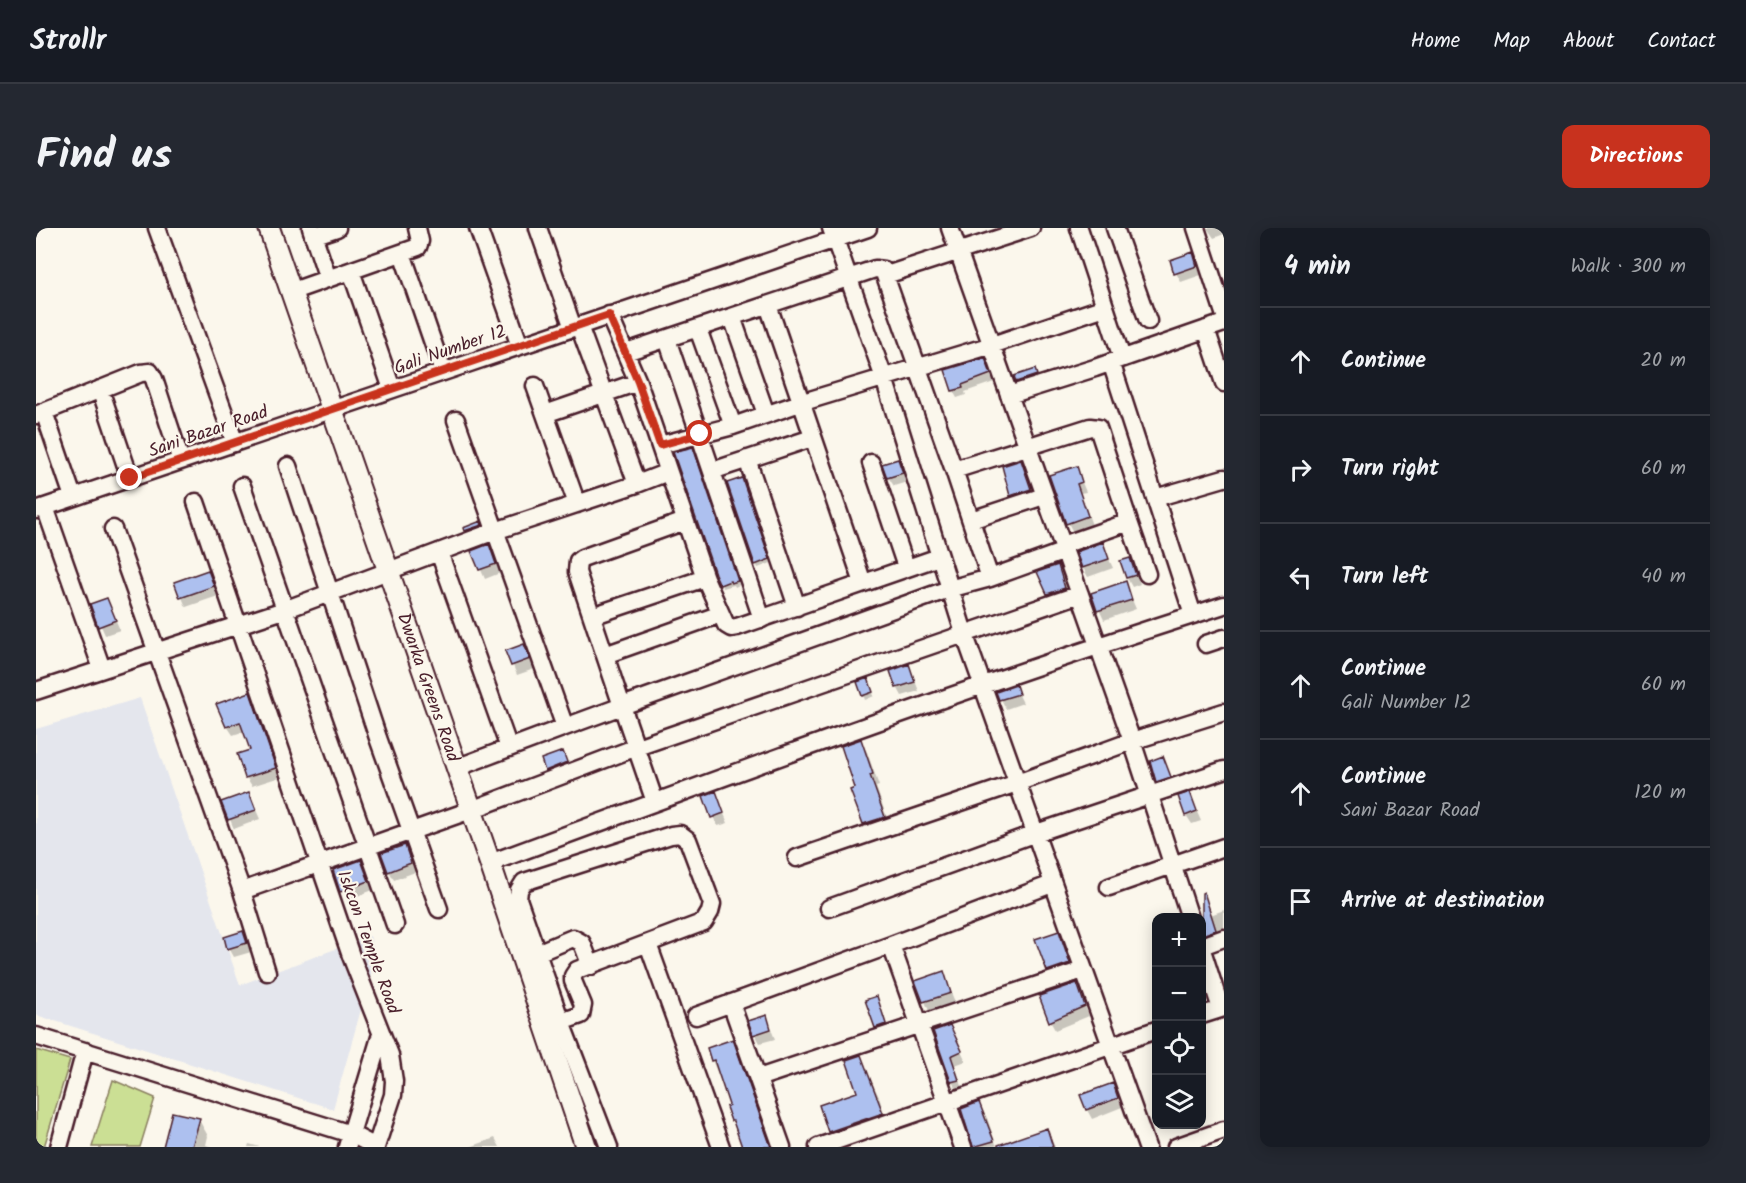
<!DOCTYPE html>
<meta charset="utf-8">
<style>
:root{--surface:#171b24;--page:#242831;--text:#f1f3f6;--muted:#9ea1a6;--line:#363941;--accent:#c8321e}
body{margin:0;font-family:Kalam,sans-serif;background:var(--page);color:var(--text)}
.controls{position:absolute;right:18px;bottom:18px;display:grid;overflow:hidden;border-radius:12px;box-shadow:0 3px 15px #0003}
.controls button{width:54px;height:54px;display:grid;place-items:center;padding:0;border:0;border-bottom:2px solid var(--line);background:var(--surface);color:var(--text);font:30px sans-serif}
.stop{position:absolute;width:18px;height:18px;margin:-14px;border:4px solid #c8321e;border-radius:50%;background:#fff}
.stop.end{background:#c8321e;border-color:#fff;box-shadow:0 2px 6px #0008}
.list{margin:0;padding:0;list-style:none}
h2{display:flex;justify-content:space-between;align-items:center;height:78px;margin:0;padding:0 24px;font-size:26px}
h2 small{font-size:20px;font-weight:400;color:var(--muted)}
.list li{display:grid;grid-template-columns:39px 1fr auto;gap:18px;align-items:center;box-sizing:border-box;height:108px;padding:0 24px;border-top:2px solid var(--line)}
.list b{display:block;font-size:22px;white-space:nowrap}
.list p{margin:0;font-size:20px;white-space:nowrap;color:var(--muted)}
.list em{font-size:20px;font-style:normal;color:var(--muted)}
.icon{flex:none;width:33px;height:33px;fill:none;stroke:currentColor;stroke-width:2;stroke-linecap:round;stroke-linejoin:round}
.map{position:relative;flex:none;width:1188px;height:919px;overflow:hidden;border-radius:12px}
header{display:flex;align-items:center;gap:36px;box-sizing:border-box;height:84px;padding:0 30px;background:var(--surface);border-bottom:2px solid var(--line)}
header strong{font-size:28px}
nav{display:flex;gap:33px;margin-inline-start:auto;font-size:21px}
.intro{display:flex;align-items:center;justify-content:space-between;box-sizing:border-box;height:144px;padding:0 36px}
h1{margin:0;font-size:42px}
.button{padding:15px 27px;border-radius:12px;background:var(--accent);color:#fff;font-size:21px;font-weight:700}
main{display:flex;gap:36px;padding:0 36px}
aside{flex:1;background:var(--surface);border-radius:12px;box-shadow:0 3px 15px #0003}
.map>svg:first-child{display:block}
</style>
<header>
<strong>Strollr</strong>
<nav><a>Home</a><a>Map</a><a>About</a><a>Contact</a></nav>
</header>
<div class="intro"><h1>Find us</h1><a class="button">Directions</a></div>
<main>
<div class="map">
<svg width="1188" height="919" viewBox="0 0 1188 919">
<rect width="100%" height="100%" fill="#fbf7ec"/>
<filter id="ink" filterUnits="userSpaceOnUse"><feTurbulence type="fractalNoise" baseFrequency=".0167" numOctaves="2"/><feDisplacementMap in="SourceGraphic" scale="12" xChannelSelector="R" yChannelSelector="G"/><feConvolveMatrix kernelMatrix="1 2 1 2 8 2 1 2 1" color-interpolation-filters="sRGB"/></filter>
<g filter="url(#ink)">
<path fill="#e4e6ed" d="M104,470l100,287 130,-49 6,20 -43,153 -297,-94v-286z"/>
<path fill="#cbdf94" stroke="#8a7f60" stroke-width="1.5" d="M0,822l34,10 -26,87h-8z
M77,852l42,18 -15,49h-48z"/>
<path fill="#0003" d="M1171,0h17v6l-10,4z
M1156,26l9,21 -20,7 -5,-9z
M948,132l10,22 -29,10 1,3 -9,3 -4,-7z
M998,143l5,9 -17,10 -5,-9z
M658,225l45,132 -4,2 -1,-2 -11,3 -2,-4z
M862,233l9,21 -13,4 -6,-9z
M984,234l15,36 -18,6 -5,-9z
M1040,240l10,24 -6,1 12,32 -19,7 -5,-9z
M708,255l27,80 -13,5 -2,-4z
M444,295l3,6 -15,6 -3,-6z
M1066,316l11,24 -25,9 -5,-9z
M452,318l12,27 -15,6 -12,-27z
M1094,332l10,24 -8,3 -5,-9z
M1022,338l5,9 6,22 -15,6 -15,-30z
M172,344l10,24 -32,11 -10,-24z
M1089,355l11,26 -32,11 -12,-26z
M71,372l13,30 -15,5 -13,-30z
M488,418l10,23 -17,6 -10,-23z
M873,438l10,25 -17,5 -5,-9z
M823,455l11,1 4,12 -9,4z
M979,459l8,16 -17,6 -8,-16z
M213,466l5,9 26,74 -28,9 -6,-9 6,-26 -7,-20 -12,4 -6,-9z
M825,513l6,11 12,34 -3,1 15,42 -20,7 -7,-12 -12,-33 5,-2z
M526,525l9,19 -20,7 -5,-9z
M1127,530l12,28 -12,4 -5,-9z
M679,565l13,30 -10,3 -5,-9z
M213,566l11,25 -26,10 -11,-26z
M1153,566l12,27 -9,3 -6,-9z
M368,618l11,26 -21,8 -5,-9z
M325,634l12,28 -26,10 -12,-29z
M1188,682v28l-18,6 -4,-7v-19z
M207,704l8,20 -17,5 -5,-9z
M1022,705l16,39 -21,7 -5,-9z
M907,745l12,29 -26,9 -12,-29z
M1040,757l13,31 -34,14 -5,-9z
M840,770l5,9 9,27 -9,3 -5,-9z
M730,789l9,22 -15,4 -5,-9z
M899,804l19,4 12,25 -11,4 8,24 -5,2 -6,-9z
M696,813l5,9 35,97h-29l-15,-40 3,-1 -19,-46z
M824,829l19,40 8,26 -52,18 -14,-35 38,-13z
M1076,857l10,22 -30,12 -5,-9z
M943,876l8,14 10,29h-23l-12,-37z
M163,892l9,16 -2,9 6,2h-47z
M1010,902l9,17h-42z
M459,910l5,9h-30z
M213,916l11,3h-12z"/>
<path fill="#adc0ef" stroke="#4a1f2b" stroke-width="1.5" d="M1157,24l4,14 -23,8 -4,-14z
M949,130l6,16 -29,11 1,3 -11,3 -7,-21z
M999,141l2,6 -21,7 -2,-6z
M657,219l45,134 -7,2 -1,-2 -10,4 -5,-11 -42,-122z
M862,231l5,14 -16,5 -5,-14z
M985,232l10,29 -21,7 -8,-30z
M1041,238l5,16 -5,2 11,32 -22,8 -17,-49z
M706,250l28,81 -15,6 -28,-82z
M445,293l1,4 -18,6 -1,-3z
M1067,314l6,17 -27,9 -6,-16z
M453,316l7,20 -17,6 -8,-19z
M1094,330l6,17 -10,3 -6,-17z
M1022,337l7,23 -18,6 -10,-22z
M172,342l6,16 -34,12 -6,-16z
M1090,353l6,19 -35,11 -6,-18z
M71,370l9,22 -18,7 -8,-23z
M488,416l6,15 -19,7 -6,-15z
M873,436l6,18 -19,6 -6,-17z
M832,450l5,14 -11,4 -5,-14z
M980,457l3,9 -20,6 -3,-8z
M214,464l26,76 -31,10 -8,-24 13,-4 -10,-28 -14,5 -10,-23z
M825,511l12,35 -3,1 15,42 -22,7 -13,-34 5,-2 -14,-42z
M527,523l4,11 -22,9 -4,-12z
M1127,528l8,21 -15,5 -6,-21z
M680,563l8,22 -13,5 -8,-22z
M213,564l7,18 -28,10 -7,-18z
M1154,564l7,19 -12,5 -7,-20z
M369,617l6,18 -23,9 -7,-19z
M325,632l8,21 -29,11 -7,-22z
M1168,664l12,38 -14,5v-42z
M207,703l4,12 -20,6 -3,-12z
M1023,703l11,32 -23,8 -12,-32z
M908,743l7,22 -28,9 -8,-21z
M1041,755l8,23 -36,16 -10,-26z
M841,768l9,28 -11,4 -10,-28z
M731,787l4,14 -18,6 -5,-14z
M914,797l12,26 -11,5 8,24 -8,2 -18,-51z
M697,811l38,108h-29l-9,-26h-2l-5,-14 3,-2 -15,-45 -3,1 -4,-13z
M825,827l22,58 -55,19 -9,-27 38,-13 -11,-32z
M1077,855l5,15 -32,12 -6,-15z
M943,874l15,39 -21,6 -12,-38z
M136,884l28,6 -8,29h-29z
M1011,900l6,19h-55v-2z"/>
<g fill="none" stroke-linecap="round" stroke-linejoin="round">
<defs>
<path id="minor" d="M121,0l78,215
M275,0l17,51
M442,0l42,118
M502,0l35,100
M795,0l53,150 80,255 183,514
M914,0l182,513 92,-29
M1043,0l43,130
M1079,0l33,93
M1160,0l28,85
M277,8l24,-8
M366,25l41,119
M315,43l41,118
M850,47l145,-47
M254,64l128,-45 2,-6 -3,-13
M732,77l95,278
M573,87l29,67 67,196 21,47 5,3 6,-1 202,-70
M696,89l34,97
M543,98l58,158
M662,101l35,97
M1170,101l18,54
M631,111l95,280
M590,124l249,-83 8,1 71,200 36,108 -41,11 -327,117 -45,-134 1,-11 4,-3 103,-37
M1075,134l82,253 31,-10
M499,158l42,118
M64,161l30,89
M973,167l86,-27 129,-45
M8,184l29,85
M509,186l93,-32
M0,187l105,-42 9,-1 4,7 27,82
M420,192l109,307 57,-21 33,96
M624,217l73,-19 67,-23 192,-58 113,-38
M711,231l50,148
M835,235l35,104
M252,238l90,272 61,171
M918,242l136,-43 8,1 31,94 -66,23
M676,243l100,-33
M206,258l153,439
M1119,270l69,-20
M160,274l155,454 39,99 4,26 -1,14 -17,52
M9,279l57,162
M0,282l832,-282
M935,292l73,-24
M1093,294l18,52
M77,301l129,362 229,-81 166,-63 443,-153
M403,324l70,196
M954,350l75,-27
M556,388l113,-38
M1170,416l18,-6
M569,427l116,-41
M0,463l248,-81 211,-79 142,-47 31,-12
M420,540l109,-41
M761,630l220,-75 115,-42 58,177
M454,635c233,-86 466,-172 703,-248
M1073,659l115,-40
M206,663l25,81
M793,680l207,-75 188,-63
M612,716l73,203
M1166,718l22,-8
M1166,722l19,59
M501,725l24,69
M555,738l-9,-23 -9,-5 -36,15 -19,-54 1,-9 5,-8 147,-47 9,-1 8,6 24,64 -2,8 -6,10 -127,48 -4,6v5l10,24 -2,10 -20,7 48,125
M695,775l51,144
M1166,787l22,-7
M660,788l195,-71
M0,808l315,98 25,13
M722,850l325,-108
M23,919l26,-96
M311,919l34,-113
M782,919l338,-117
M927,919l-72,-202 161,-61
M1140,919l48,-17"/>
<g id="tertiary">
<path id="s1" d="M233,0l221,635 96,284"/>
</g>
</defs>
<use href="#minor" stroke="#4a1f2b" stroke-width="21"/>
<use href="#tertiary" stroke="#4a1f2b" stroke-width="24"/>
<use href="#minor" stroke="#fbf7ec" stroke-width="16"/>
<use href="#tertiary" stroke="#fbf7ec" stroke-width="20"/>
</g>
</g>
<g fill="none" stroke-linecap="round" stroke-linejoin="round" filter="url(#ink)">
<path stroke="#c8321e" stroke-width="8" d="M94,250l479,-163 29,67 22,63 40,-11"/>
</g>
<g text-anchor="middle" stroke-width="4.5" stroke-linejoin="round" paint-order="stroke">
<g font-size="18" fill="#4a1f2b" stroke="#fbf7ec">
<text transform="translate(414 121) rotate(-19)" y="6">Gali Number 12</text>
<text transform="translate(172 203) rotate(-19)" y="6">Sani Bazar Road</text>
<text dy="6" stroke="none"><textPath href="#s1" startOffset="486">Dwarka Greens Road</textPath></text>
<text transform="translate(333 714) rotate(70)" y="6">Iskcon Temple Road</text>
</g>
</g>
</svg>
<div class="controls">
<button>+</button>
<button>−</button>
<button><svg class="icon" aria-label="locate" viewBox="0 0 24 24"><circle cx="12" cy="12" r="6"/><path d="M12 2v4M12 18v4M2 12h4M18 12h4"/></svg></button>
<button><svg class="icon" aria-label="layers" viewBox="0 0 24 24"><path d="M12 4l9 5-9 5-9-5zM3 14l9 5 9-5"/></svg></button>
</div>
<div class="stop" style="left:664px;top:206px"></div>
<div class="stop end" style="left:94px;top:250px"></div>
</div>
<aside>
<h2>4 min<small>Walk · 300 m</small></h2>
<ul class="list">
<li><svg class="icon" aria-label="ahead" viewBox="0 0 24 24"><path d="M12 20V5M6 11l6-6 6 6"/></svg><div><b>Continue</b></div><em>20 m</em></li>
<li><svg class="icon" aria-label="right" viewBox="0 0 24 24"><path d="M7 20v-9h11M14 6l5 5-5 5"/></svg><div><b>Turn right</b></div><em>60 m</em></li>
<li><svg class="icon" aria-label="left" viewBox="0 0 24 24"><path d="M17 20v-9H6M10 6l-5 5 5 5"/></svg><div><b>Turn left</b></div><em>40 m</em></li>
<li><svg class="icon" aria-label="ahead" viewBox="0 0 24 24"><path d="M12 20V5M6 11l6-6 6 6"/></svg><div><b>Continue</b><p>Gali Number 12</p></div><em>60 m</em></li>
<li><svg class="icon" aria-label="ahead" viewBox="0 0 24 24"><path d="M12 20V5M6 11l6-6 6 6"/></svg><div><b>Continue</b><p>Sani Bazar Road</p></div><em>120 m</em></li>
<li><svg class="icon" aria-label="arrive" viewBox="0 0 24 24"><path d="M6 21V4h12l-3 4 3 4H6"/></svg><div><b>Arrive at destination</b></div></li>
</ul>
</aside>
</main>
